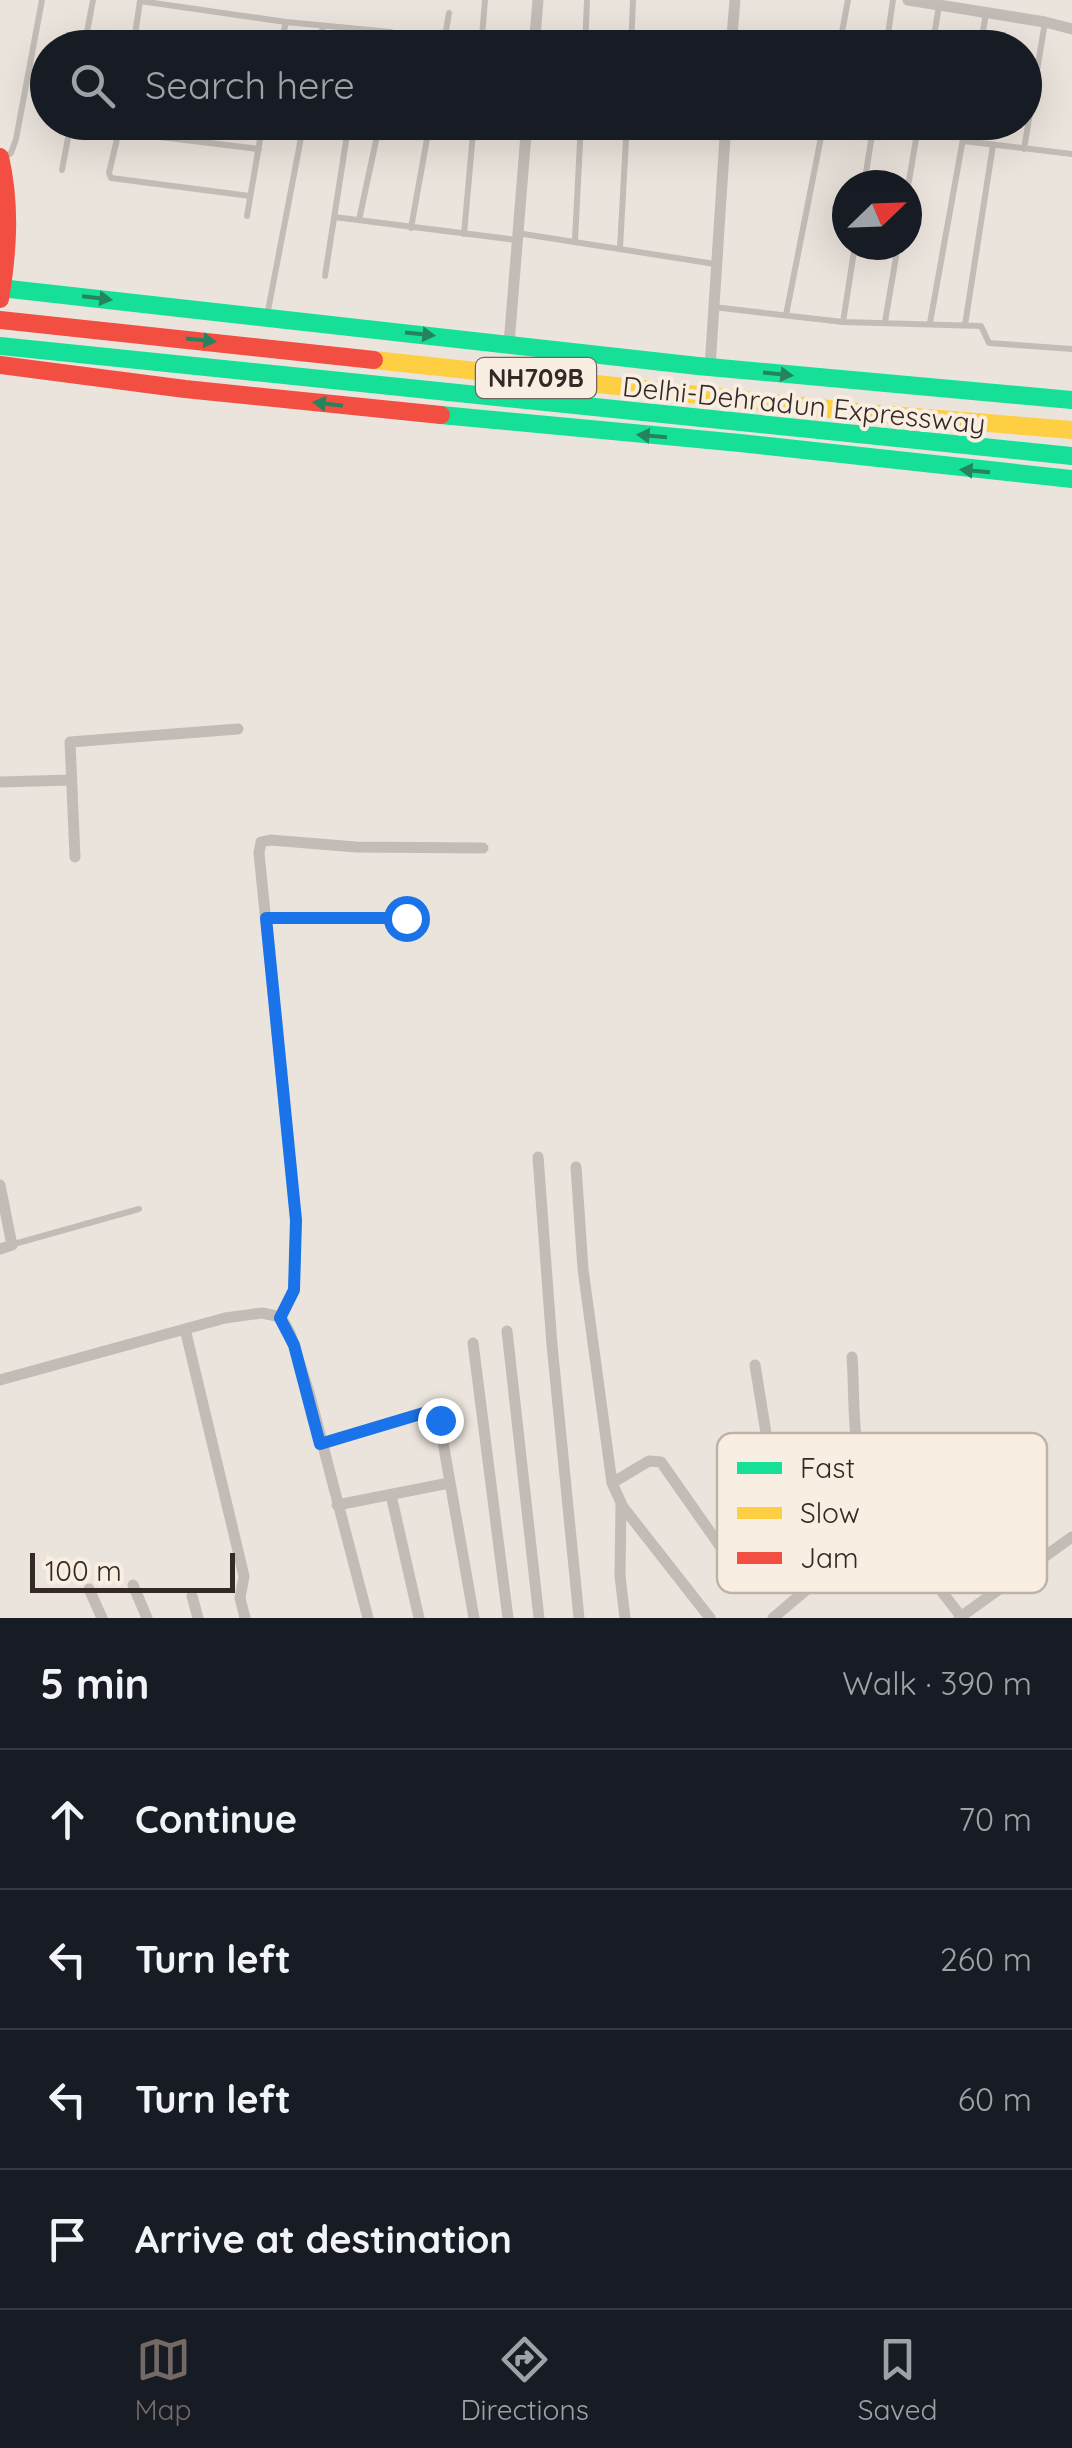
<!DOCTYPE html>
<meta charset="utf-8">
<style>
:root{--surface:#171b24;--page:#242831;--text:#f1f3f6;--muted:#9ea1a6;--line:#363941;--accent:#746a65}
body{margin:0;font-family:Quicksand,sans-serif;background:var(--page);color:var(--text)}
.compass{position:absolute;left:832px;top:170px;width:90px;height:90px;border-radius:50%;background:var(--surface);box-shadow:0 10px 40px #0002;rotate:67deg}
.scale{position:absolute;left:30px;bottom:25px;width:205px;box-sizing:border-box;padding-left:10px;border:5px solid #342925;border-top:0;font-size:28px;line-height:35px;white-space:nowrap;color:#342925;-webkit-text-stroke:8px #f9eee2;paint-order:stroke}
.stop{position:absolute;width:30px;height:30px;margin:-22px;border:8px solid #1a73e8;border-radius:50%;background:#fff}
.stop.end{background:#1a73e8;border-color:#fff;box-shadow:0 2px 10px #0008}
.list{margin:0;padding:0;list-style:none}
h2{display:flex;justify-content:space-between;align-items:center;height:130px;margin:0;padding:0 40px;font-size:42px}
h2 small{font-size:32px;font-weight:400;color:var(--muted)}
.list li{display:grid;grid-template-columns:65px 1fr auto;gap:30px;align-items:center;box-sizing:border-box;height:140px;padding:0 40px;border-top:2px solid var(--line)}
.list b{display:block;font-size:38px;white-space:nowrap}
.list em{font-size:32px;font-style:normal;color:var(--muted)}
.icon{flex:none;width:55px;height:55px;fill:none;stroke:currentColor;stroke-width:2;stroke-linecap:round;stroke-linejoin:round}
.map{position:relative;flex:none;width:1072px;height:1618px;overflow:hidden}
.search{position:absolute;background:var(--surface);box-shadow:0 10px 40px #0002;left:30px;right:30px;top:30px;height:110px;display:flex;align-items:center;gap:25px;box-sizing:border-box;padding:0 35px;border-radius:55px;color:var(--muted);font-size:38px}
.sheet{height:690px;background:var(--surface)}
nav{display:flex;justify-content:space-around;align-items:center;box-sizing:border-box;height:140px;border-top:2px solid var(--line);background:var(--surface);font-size:28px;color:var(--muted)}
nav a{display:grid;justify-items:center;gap:5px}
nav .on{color:var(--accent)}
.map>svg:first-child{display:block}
</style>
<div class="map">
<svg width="1072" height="1618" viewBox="0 0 1072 1618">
<rect width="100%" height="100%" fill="#ebe4dc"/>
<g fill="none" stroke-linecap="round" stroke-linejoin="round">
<path stroke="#c3bcb6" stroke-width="6" d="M140,1l146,21 105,10 6,4 -1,12
M84,48l9,-48
M133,48l7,-47
M280,48l6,-26
M319,48l4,-22
M360,48l3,-18
M443,48l6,-35
M481,48l4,-48
M585,48l2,-48
M631,48l2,-48
M839,48l9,-48
M886,48l7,-48
M932,48l7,-42
M980,48l6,-34
M121,122l-12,51 2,5 139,18
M119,132l140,17
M963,141l109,13
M1024,149l21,-127
M5,157l6,-4 5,-14 26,-139
M62,170l9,-48
M864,185l10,-63
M907,192l12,-70
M247,216l16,-94
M334,217l183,23
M359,220l21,-98
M411,228l19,-106
M517,233l198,31
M464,234l10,-112
M575,240l6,-118
M620,248l7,-126
M325,276l24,-154
M713,307l130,15 138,4 8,17 83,6
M786,315l38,-193
M267,316l37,-194
M843,322l12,-77
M885,322l13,-77
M930,323l36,-201
M965,325l28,-180
M267,918h140
M14,1244l125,-35"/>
<path stroke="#c3bcb6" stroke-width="11" d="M908,0l137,22 27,7
M534,48l4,-48
M731,48l4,-48
M509,344l18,-222
M710,367l16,-245
M0,782l71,-2
M75,857l-5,-115 168,-13
M538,1157l14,188 27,273
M576,1167l7,102 29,214 11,24 87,111
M0,1185l12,60 -12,4
M281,1317l13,-27 2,-69 -37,-368 2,-11 9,-2 86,7 127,1
M185,1329l59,247 -4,22 5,20
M507,1331l32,287
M473,1343l35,275
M852,1357c3,38 -1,82 13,118 18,49 66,101 97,143
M755,1365l26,161 31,59
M0,1380l225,-62 37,-5 19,4 9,16 20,63 58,222
M320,1444l107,-32 11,2 36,204
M612,1483l37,-22 12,1 73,104
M391,1495l28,123
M621,1503l-1,73 5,42
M337,1505l112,-22
M133,1585l14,33
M89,1589l13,29
M192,1596l6,22
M773,1618l39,-33 168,-116
M959,1618l113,-81"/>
<path stroke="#16e098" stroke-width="18" d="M0,288l698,78 374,34
M0,346l1072,110
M441,415l299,28 332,36"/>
<path stroke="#ffcf43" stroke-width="18" d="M374,360l493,53 205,17"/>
<path stroke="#f24e42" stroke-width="18" d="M0,157c11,48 8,94 0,142
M0,320l374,40
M0,365l185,24 256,26"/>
</g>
<defs><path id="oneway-solid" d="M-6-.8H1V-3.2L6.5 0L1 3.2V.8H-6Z" transform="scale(2.5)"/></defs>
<g fill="#25845e">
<use href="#oneway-solid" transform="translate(97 298) rotate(7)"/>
<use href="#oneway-solid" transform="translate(420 334) rotate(6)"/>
<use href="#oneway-solid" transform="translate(201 340) rotate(6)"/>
<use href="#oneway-solid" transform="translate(778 374) rotate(6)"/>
<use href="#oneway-solid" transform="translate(328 404) rotate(-173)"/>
<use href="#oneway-solid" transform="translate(652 436) rotate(-175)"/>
<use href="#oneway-solid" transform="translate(975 471) rotate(-175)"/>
</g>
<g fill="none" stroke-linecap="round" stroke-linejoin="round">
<path stroke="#1a73e8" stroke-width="12" d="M406,918h-140l30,302 -2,70 -14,28 14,27 26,99 107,-32 11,2 2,6"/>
</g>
<g text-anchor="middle" stroke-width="8" stroke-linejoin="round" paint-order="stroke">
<rect fill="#f9eee2" stroke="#6f645e" stroke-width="2.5" x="476" y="358" width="120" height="40" rx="8"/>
<g font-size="25" font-weight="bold" fill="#342925">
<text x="536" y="387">NH709B</text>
</g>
<g font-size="28" fill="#342925" stroke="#f9eee2">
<text transform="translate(804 405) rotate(6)" y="10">Delhi-Dehradun Expressway</text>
</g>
</g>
<rect x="717" y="1433" width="330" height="160" rx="15" fill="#f9eee2" stroke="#beb3a9" stroke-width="2.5"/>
<rect x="737" y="1462" width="45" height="12" fill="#16e098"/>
<rect x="737" y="1507" width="45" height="12" fill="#ffcf43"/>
<rect x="737" y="1552" width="45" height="12" fill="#f24e42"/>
<g font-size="28" fill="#342925">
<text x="800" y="1478">Fast</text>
<text x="800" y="1523">Slow</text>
<text x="800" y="1568">Jam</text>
</g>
</svg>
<svg class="compass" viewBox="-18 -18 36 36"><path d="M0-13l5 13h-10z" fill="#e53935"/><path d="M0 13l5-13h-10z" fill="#9ea1a6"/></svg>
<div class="scale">100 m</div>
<div class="stop" style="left:406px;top:918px"></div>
<div class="stop end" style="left:440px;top:1420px"></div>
<div class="search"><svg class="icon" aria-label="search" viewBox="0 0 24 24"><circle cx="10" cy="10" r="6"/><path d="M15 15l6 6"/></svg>Search here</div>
</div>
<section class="sheet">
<h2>5 min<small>Walk · 390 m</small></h2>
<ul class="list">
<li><svg class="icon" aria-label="ahead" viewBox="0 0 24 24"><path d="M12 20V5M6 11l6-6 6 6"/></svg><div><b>Continue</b></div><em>70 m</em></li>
<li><svg class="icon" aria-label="left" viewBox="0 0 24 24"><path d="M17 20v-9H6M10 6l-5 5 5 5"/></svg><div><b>Turn left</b></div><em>260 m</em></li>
<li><svg class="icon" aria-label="left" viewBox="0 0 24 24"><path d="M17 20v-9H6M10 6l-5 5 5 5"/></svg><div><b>Turn left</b></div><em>60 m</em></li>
<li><svg class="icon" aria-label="arrive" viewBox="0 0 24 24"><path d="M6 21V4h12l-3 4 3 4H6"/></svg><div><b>Arrive at destination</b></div></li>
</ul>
</section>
<nav>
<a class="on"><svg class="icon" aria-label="map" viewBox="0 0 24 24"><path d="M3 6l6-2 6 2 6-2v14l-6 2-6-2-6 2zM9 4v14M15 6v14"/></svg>Map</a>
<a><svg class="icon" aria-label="directions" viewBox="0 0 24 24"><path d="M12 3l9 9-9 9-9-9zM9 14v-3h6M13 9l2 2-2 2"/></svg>Directions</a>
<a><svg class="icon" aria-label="saved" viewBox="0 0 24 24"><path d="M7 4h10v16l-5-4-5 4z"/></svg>Saved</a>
</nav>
